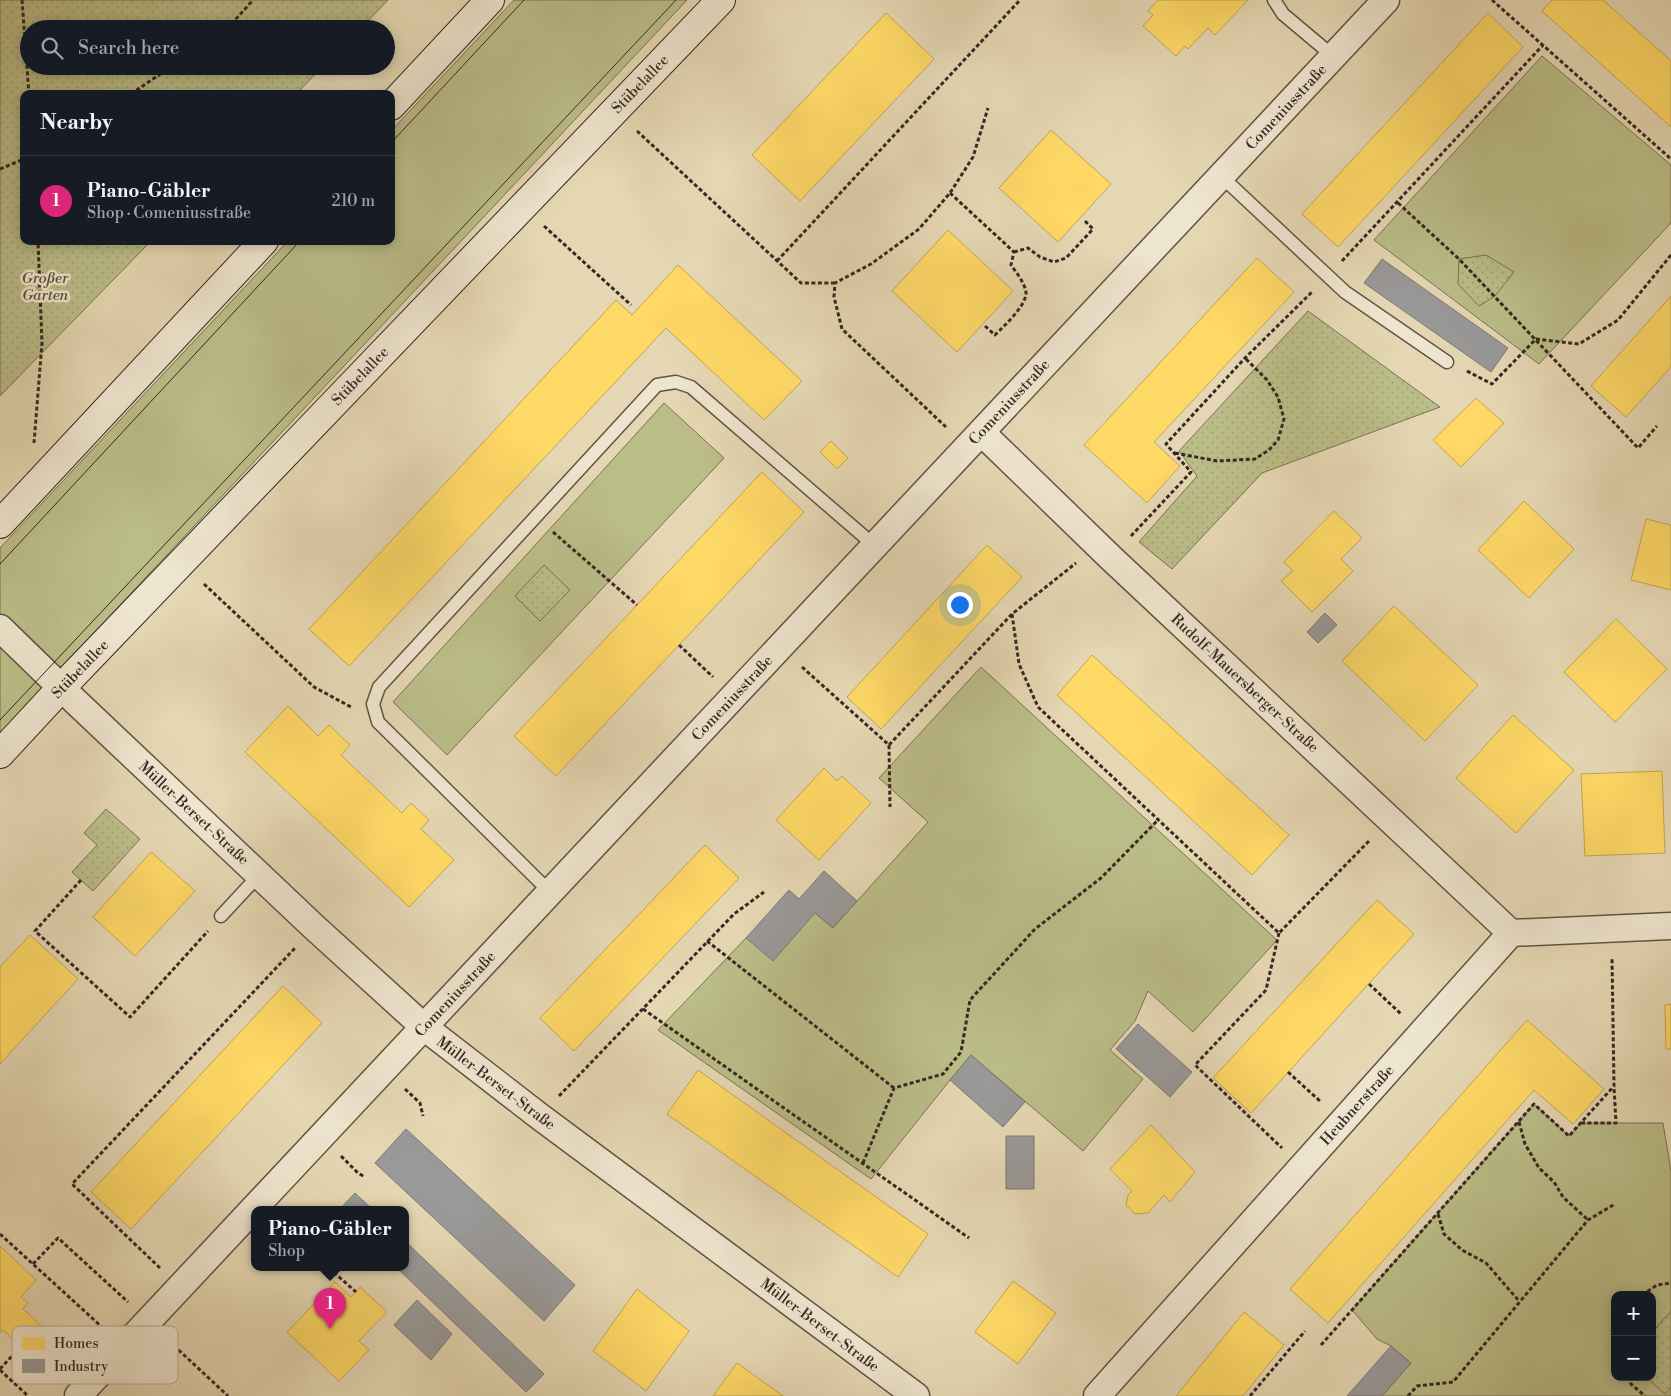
<!DOCTYPE html>
<meta charset="utf-8">
<style>
:root{--surface:#171b24;--page:#242831;--text:#f1f3f6;--muted:#9ea1a6;--line:#363941;--accent:#db2777}
body{margin:0;font-family:"Libre Bodoni",serif;background:var(--page);color:var(--text)}
.controls{position:absolute;right:15px;bottom:15px;display:grid;overflow:hidden;border-radius:10px;box-shadow:0 2px 12px #0003}
.controls button{width:45px;height:45px;display:grid;place-items:center;padding:0;border:0;border-bottom:1px solid var(--line);background:var(--surface);color:var(--text);font:25px sans-serif}
.you{position:absolute;left:959px;top:604px;width:18px;height:18px;margin:-12px;border:4px solid #fff;border-radius:50%;background:#1a73e8;box-shadow:0 0 0 8px #1a73e833}
.badge{display:grid;place-items:center;width:32px;height:32px;border-radius:50%;background:var(--accent);color:#fff;font-size:16px;font-weight:700}
.pin{position:absolute;translate:-50% -41px;filter:drop-shadow(0 1px 2px #0008)}
.pin::after{content:'';position:absolute;top:26px;width:18px;height:15px;background:inherit;clip-path:polygon(0 0,100% 0,50% 100%)}
.popup{position:absolute;left:251px;top:1206px;width:158px;height:65px;box-sizing:border-box;display:grid;place-content:center;border-radius:10px;background:var(--surface);filter:drop-shadow(0 1px 4px #0005);font-size:16px;white-space:nowrap;color:var(--muted)}
.popup b{font-size:19px;color:var(--text)}
.popup::after{content:'';position:absolute;left:50%;top:100%;margin-left:-10px;border:10px solid transparent;border-top-color:var(--surface)}
.list{margin:0;padding:0;list-style:none}
h2{display:flex;justify-content:space-between;align-items:center;height:65px;margin:0;padding:0 20px;font-size:21px}
h2 small{font-size:16px;font-weight:400;color:var(--muted)}
.list li{display:grid;grid-template-columns:32px 1fr auto;gap:15px;align-items:center;box-sizing:border-box;height:90px;padding:0 20px;border-top:1px solid var(--line)}
.list b{display:block;font-size:19px;white-space:nowrap}
.list p{margin:0;font-size:16px;white-space:nowrap;color:var(--muted)}
.list em{font-size:16px;font-style:normal;color:var(--muted)}
.icon{flex:none;width:28px;height:28px;fill:none;stroke:currentColor;stroke-width:2;stroke-linecap:round;stroke-linejoin:round}
.map{position:relative;flex:none;width:1671px;height:1396px;overflow:hidden}
.search{position:absolute;background:var(--surface);box-shadow:0 2px 12px #0003;left:20px;top:20px;width:375px;height:55px;display:flex;align-items:center;gap:12px;box-sizing:border-box;padding:0 18px;border-radius:28px;color:var(--muted);font-size:19px}
.panel{position:absolute;background:var(--surface);box-shadow:0 2px 12px #0003;left:20px;top:90px;width:375px;height:155px;border-radius:10px}
.map>svg:first-child{display:block}
</style>
<div class="map">
<svg width="1671" height="1396" viewBox="0 0 1671 1396">
<defs>
<pattern id="park-dots" width="8" height="8" patternUnits="userSpaceOnUse" patternTransform="scale(1.25)"><rect width="8" height="8" fill="#bbbd88"/><path d="M2 2h.1M6 6h.1" fill="none" stroke="#a1a275" stroke-width="1.8" stroke-linecap="round"/></pattern>
</defs>
<rect width="100%" height="100%" fill="#e5d7b3"/>
<filter id="stains"><feTurbulence type="fractalNoise" baseFrequency=".004" numOctaves="4"/><feColorMatrix values="0 0 0 0 .2 0 0 0 0 .09 0 0 0 0 .02 0 0 0 .5 -.17"/></filter>
<radialGradient id="worn" r=".72"><stop offset=".6" stop-color="#630" stop-opacity="0"/><stop offset="1" stop-color="#630" stop-opacity=".3"/></radialGradient>
<path fill="#bbbd88" stroke="#797255" fill-rule="evenodd" d="M514,0h173l-687,733v-185l288,-307h103v-110z
M1542,56l129,109v58l-132,141 -165,-124z
M664,403l60,55 -277,297 -54,-53z
M981,667l296,273 -84,92 -45,-41 -13,30 -25,29 33,29 -60,72 -112,-96 -21,25 -79,99 -213,-149 88,-92 69,-25 18,15 95,-106 -49,-44z
M1534,1104l35,32 12,-13h82l8,48v225h-289l29,-33 -20,-17 -14,-7 -25,-29zM1615,1295h37v82h-37z"/>
<path fill="url(#park-dots)" stroke="#797255" d="M0,0h388l-28,29h-331v37h294l-27,28h-272v147h127l-151,155z
M1486,255l28,17 -19,24 -16,10 -21,-22 1,-25z
M1308,311l132,96 -178,66 -90,96 -33,-27 58,-66 -18,-25z
M544,565l26,25 -30,31 -25,-25z
M106,809l34,30 -47,52 -21,-19 25,-27 -13,-12z
M1671,1311v76l-6,7 -19,-17h6v-45z"/>
<path fill="#ffd966" stroke="#c3a452" d="M1158,0h90l-33,35 -7,-7 -20,21 -3,-3 -9,10 -33,-30 10,-11 -5,-4z
M1552,0h51l68,61v66l-129,-116z
M886,13l48,46 -134,142 -48,-46z
M1488,13l35,34 -185,200 -36,-33z
M1051,130l60,54 -53,58 -59,-54z
M948,230l65,61 -56,61 -65,-61z
M1257,258l37,34 -140,150 26,24 -33,37 -63,-58z
M678,265l124,116 -38,39 -98,-92 -317,338 -40,-37 307,-329 16,15z
M1671,296v71l-45,50 -35,-31z
M1476,398l28,25 -43,44 -28,-27z
M831,441l17,17 -11,11 -17,-17z
M762,472l42,40 -248,264 -42,-40z
M1524,501l50,48 -45,49 -51,-48z
M1334,511l28,27 -21,21 12,12 -41,41 -31,-31 12,-10 -9,-9z
M1646,519l25,6v65l-40,-10z
M987,545l35,32 -141,152 -34,-32z
M1394,606l84,79 -53,56 -83,-80z
M1616,619l51,50 -52,53 -51,-50z
M1092,655l197,180 -37,40 -195,-180z
M288,706l30,30 11,-11 21,20 -9,10 61,58 9,-10 18,17 -8,9 33,31 -45,47 -164,-155z
M1513,715l61,55 -58,63 -60,-55z
M824,768l13,13 5,-5 29,27 -52,57 -43,-40z
M1662,771l3,82 -80,3 -4,-82z
M705,845l34,33 -165,173 -34,-33z
M151,852l44,39 -60,65 -42,-39z
M1377,900l37,34 -163,179 -38,-35z
M30,935l48,44 -78,85v-97z
M283,986l39,37 -191,206 -40,-37z
M1671,1004v45h-5l-1,-44z
M1527,1020l77,69 -31,35 -39,-34 -206,233 -38,-34z
M698,1070l230,164 -30,43 -231,-163z
M1151,1125l44,47 -25,30 -6,-7 -16,18 -13,1 -9,-9 2,-10 4,-4 -22,-22z
M0,1246l36,34 -15,17 7,6 -5,6 26,24 -20,21 -26,-24 -3,3z
M1013,1281l43,32 -38,51 -43,-32z
M335,1282l16,15 9,-10 27,25 -28,29 10,9 -30,31 -52,-49z
M637,1289l52,42 -43,60 -53,-40z
M1244,1312l40,33 -41,51h-67z
M737,1363l46,33h-70z"/>
<path fill="#999" stroke="#7c7775" d="M1382,259l126,89 -17,24 -127,-89z
M1325,613l12,12 -19,18 -11,-11z
M824,871l33,30 -24,27 -18,-15 -42,48 -27,-23 43,-48 10,9z
M1138,1024l54,48 -22,25 -54,-48z
M971,1055l54,47 -22,25 -53,-47z
M406,1129l169,156 -31,36 -169,-158z
M1006,1136h28v53h-28z
M355,1193l18,17h-34z
M405,1241l139,133 -18,18 -129,-124h8z
M417,1300l35,34 -21,26 -37,-35z
M1391,1346l20,17 -29,33h-35z"/>
<g fill="none" stroke-linecap="round" stroke-linejoin="round">
<defs>
<path id="lane" d="M1274,0l9,14 50,42
M1221,176l124,116 102,70
M550,892l-172,-170 -5,-18 6,-17 278,-302 19,-3 15,5 184,159
M221,916l38,-41"/>
<path id="street" d="M981,432l130,126 400,375
M0,628l75,73 239,226 110,100 115,89 377,280
M78,1396l1308,-1396
M1097,1396l414,-463 160,-7"/>
<path id="secondary" d="M391,106l99,-106
M0,524l264,-283
M0,754l61,-66 660,-688"/>
</defs>
<use href="#lane" stroke="#625446" stroke-width="15"/>
<use href="#street" stroke="#625446" stroke-width="29"/>
<use href="#secondary" stroke="#372822" stroke-width="30"/>
<path stroke="#372822" stroke-width="3" stroke-dasharray="4 2.5" stroke-linecap="butt" d="M22,0l7,94
M1492,0l179,159
M227,29l26,-29
M131,94l41,-28
M637,131l164,152h34
M0,169l24,-10
M950,193l64,59
M1398,203l61,56 179,189 19,-22
M544,226l87,79
M1014,252l14,-4 12,9 14,5 12,-4 27,-29 -9,-9
M777,261l243,-261
M1342,261l201,-216
M985,326l10,9c9,-9 31,-29 31,-42 -1,-10 -10,-21 -15,-28l3,-13
M1467,371l25,13 44,-45 43,5 39,-24 53,-65
M946,427l-104,-98 -8,-32 1,-14 36,-19 48,-35 31,-36 23,-36 15,-49
M34,443l8,-100 -4,-102
M1175,453l42,8 38,-2 14,-9 9,-10 6,-21 -6,-22 -11,-17 -22,-22
M553,532l84,73
M1131,536l60,-64 -25,-28 79,-86 67,-66
M204,584l110,103 37,20
M1012,614l7,50 19,43 241,226 90,-92
M679,645l34,32
M802,667l87,78 1,62
M889,745l123,-131 64,-51
M81,880l-46,51 95,86 78,-86
M1279,933l-13,57 -71,75 87,83
M707,941l187,147
M1369,984l32,30
M643,1009l326,229
M1288,1072l33,30
M405,1089l15,14 3,13
M559,1096l175,-182 30,-22
M1519,1122l6,22 14,24 15,14 9,15 25,23
M1581,1123h35l-2,-36
M341,1156l17,17 7,4
M863,1163l31,-75 49,-14 18,-22 9,-52 65,-71 66,-51 57,-58
M1438,1214l6,20 18,16 24,13 33,38
M0,1234l103,94
M33,1264l25,-26 70,64
M160,1268l-88,-84 223,-236
M329,1268l27,24
M1642,1295l15,-10 14,-2
M169,1341l59,55
M1321,1345l213,-241 35,32 45,-50 -2,-128
M0,1369l21,-23
M0,1370l28,26
M1627,1377l4,7 14,12
M1250,1396l55,-65
M1408,1396l9,-10 36,-4 135,-162 27,-16"/>
<use href="#lane" stroke="#eee5ce" stroke-width="12"/>
<use href="#street" stroke="#eee5ce" stroke-width="26"/>
<use href="#secondary" stroke="#eee5ce" stroke-width="28"/>
<path stroke="#372822" stroke-width="1" d="M391,143l133,-143
M0,564l300,-323
M0,720l676,-720"/>
</g>
<g text-anchor="middle" stroke-width="5" stroke-linejoin="round" paint-order="stroke">
<g font-size="15" fill="#372822" stroke="#eee5ce">
<text transform="translate(640 84) rotate(-46)" y="5">Stübelallee</text>
<text transform="translate(1286 107) rotate(-47)" y="5">Comeniusstraße</text>
<text transform="translate(360 376) rotate(-46)" y="5">Stübelallee</text>
<text transform="translate(1009 402) rotate(-47)" y="5">Comeniusstraße</text>
<text transform="translate(80 669) rotate(-46)" y="5">Stübelallee</text>
<text transform="translate(1245 683) rotate(43)" y="5">Rudolf-Mauersberger-Straße</text>
<text transform="translate(732 698) rotate(-47)" y="5">Comeniusstraße</text>
<text transform="translate(194 813) rotate(43)" y="5">Müller-Berset-Straße</text>
<text transform="translate(455 994) rotate(-47)" y="5">Comeniusstraße</text>
<text transform="translate(496 1083) rotate(37)" y="5">Müller-Berset-Straße</text>
<text transform="translate(1357 1105) rotate(-48)" y="5">Heubnerstraße</text>
<text transform="translate(820 1325) rotate(37)" y="5">Müller-Berset-Straße</text>
</g>
<g font-size="15" font-style="italic" fill="#584d3c" stroke="#eee5ce">
<text x="45" y="283">Großer<tspan x="45" dy="17">Garten</tspan></text>
</g>
</g>
<rect x="12" y="1326" width="166" height="58" rx="8" fill="#eee5ce" stroke="#b7ac9a" stroke-width="1"/>
<rect x="22" y="1337" width="23" height="13" fill="#ffd966"/>
<rect x="22" y="1359" width="23" height="14" fill="#999"/>
<g font-size="14" fill="#372822">
<text x="54" y="1348">Homes</text>
<text x="54" y="1371">Industry</text>
</g>
<rect width="100%" height="100%" filter="url(#stains)"/>
<rect width="100%" height="100%" fill="url(#worn)"/>
</svg>
<div class="controls">
<button>+</button>
<button>−</button>
</div>
<div class="you"></div>
<div class="pin badge" style="left:330px;top:1329px">1</div>
<div class="popup"><b>Piano-Gäbler</b>Shop</div>
<div class="search"><svg class="icon" aria-label="search" viewBox="0 0 24 24"><circle cx="10" cy="10" r="6"/><path d="M15 15l6 6"/></svg>Search here</div>
<section class="panel">
<h2>Nearby<small></small></h2>
<ul class="list">
<li><span class="badge">1</span><div><b>Piano-Gäbler</b><p>Shop · Comeniusstraße</p></div><em>210 m</em></li>
</ul>
</section>
</div>
